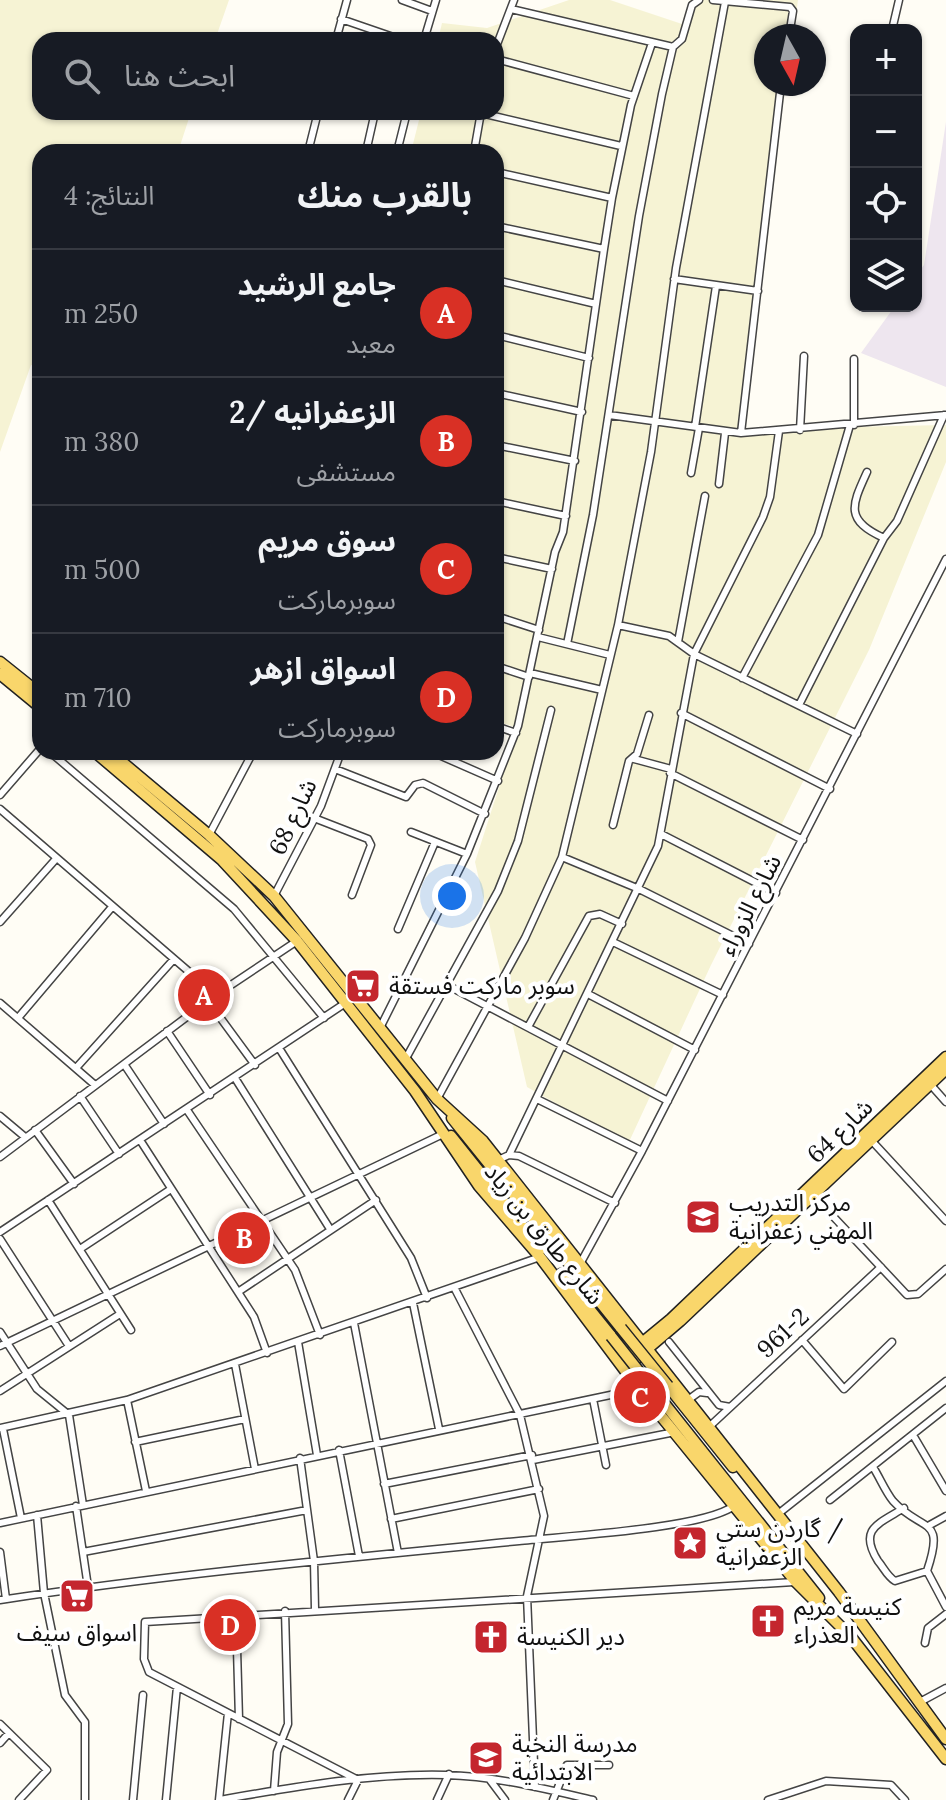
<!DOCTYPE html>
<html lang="ar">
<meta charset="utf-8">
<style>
:root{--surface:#171b24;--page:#242831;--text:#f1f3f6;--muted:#9ea1a6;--line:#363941;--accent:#d93025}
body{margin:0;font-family:Lora,"Noto Sans Arabic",serif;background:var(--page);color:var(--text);direction:rtl}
.controls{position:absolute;right:24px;top:24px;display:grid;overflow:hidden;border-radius:16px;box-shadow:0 2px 6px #0004}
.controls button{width:72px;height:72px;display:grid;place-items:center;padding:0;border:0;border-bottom:2px solid var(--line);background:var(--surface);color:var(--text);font:40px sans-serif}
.compass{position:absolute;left:754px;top:24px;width:72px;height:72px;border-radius:50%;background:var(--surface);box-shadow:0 2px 6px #0004;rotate:172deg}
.you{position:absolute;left:452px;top:896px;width:28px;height:28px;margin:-20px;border:6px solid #fff;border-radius:50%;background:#1a73e8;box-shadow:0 0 0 12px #1a73e833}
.badge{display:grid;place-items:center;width:52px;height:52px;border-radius:50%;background:var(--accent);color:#fff;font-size:26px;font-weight:700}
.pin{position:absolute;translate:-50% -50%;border:4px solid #fff;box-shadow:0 2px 8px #0006}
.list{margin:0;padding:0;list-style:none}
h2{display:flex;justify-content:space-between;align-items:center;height:104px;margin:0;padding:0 32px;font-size:34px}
h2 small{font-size:26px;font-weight:400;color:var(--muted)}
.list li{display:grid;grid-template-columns:52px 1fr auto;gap:24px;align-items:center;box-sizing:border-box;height:128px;padding:0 32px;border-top:2px solid var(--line)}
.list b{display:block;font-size:30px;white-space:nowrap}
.list p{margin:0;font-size:26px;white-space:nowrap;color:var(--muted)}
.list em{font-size:26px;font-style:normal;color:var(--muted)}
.icon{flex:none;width:44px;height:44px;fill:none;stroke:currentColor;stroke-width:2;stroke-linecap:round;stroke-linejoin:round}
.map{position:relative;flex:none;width:946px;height:1800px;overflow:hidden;direction:ltr}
.search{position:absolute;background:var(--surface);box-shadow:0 2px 6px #0004;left:32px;top:32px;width:472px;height:88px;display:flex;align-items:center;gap:20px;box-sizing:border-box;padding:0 28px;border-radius:24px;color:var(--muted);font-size:30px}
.panel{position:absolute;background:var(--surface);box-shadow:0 2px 6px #0004;left:32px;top:144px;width:472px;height:616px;border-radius:24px;direction:rtl}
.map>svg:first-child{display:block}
</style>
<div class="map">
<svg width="946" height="1800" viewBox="0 0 946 1800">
<rect width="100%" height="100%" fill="#fffdf5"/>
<path fill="#eee6ef" d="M946,122v265l-85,-34 34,-47h21v-30l8,-11z"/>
<path fill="#f6f3d4" d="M0,0h229l-14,40h-175v72h151l-13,40h-138v215l-9,-2 -31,87z
M569,0h41l72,24 8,-24h108l-5,36h-27v48h20l-22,147 -21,198 203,-4v37l-77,188 -158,315 -83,179 -101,-57 -52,-225 43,-134 -22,-7v-569h-85l10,-40h75v-72h-58l4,-17 45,5z"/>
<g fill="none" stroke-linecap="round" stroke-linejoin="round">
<defs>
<path id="street" d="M402,0l30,11
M713,0l77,7 3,4 -4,25
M511,9l162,38
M341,19l61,21
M892,30l7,-30
M336,40l11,-40
M424,40l12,-40
M496,47l18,-47
M496,59l138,37
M481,113l140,33
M308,152l10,-40
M366,152l9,-40
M397,152l10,-40
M474,152l7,-40
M496,172l116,26 -8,51
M612,198l19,-93 21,-62
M674,279l84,12
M496,280l100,24
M496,335l93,23
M496,393l86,19
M609,415l132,18 205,-18
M854,425v-66
M695,427l21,-141
M800,430l4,-74
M741,433l40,-349
M496,445l79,16
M867,472c-15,33 -23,48 17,66
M691,473l8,-45
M719,484l6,-51
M496,501l70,15
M496,557l56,12
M496,616l43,14
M618,625l51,11 25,18 163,80
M538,637l72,18
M678,642l27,-146
M567,644l26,-129 46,-299 23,-122 11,-47 9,-8 10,-34 7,-5
M496,666l33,11
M530,673l72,17
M742,678l76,-143 32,-110
M799,705l85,-167 13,-17 47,-106
M681,713l149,76
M496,726l20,7
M50,752l184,157 90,109
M432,752l66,29
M634,759l37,10
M335,769l71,28 9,-12 8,-2 62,31
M670,773l133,67
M0,795l40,-46
M0,809l216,186
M314,818l54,21 3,6 -19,50
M613,825l16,-64 8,-7 12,-39
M411,832l56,22
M661,834l115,59
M209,835l44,-83
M562,857l77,32 110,55
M274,896l47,-90 20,-54
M0,922l55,-62
M398,929l37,-87
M613,942l110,53
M447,985l221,116
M588,994l107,56
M208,1001l47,64
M0,1003l95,82
M18,1018l94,-111
M528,1027l61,-111 11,-2 22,10
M380,1028l87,-174 51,-128 37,-174 8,-20 41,-283 -108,-23
M167,1031l43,64
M279,1048l132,210 16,40
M405,1060l93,-169 20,-50 33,-131
M124,1064l40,60
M76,1068l98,-109
M235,1078l95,151
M930,1084l16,18
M80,1096l39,58
M437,1099l88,-161 37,-81 56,-232 33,-173 25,-184 49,-266
M537,1099l105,52
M187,1110l108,160 25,65
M0,1116l25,21
M35,1130l39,54
M140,1140l114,177 13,36
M871,1140l75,81
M509,1155l149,-309 36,-192 69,-137 7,-20 9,-66
M0,1157l216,-162 81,-54
M498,1160l11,-5 10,1 96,47
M813,1195l94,100 11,-1 28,-25
M48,1200l83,130
M0,1232l344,-228
M0,1239l69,107
M80,1249l91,-60
M580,1264l62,-113 304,-592
M455,1289l65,126 24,101 -17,80 8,191
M238,1292l138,-92
M413,1303l26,126
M354,1323l44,230
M0,1332l37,57 32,26 14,90
M802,1340l42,49 48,-47
M298,1342l19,113
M669,1342l50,63 11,2
M0,1346l443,-212
M235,1364l20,105
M0,1391l120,-77
M593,1399l13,66
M127,1400l19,91
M688,1400l11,-8 8,1
M710,1426l171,-159
M0,1428l127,-28 413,-143
M3,1429l18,89
M913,1435l33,56
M135,1442l110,-23
M339,1450l20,106
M300,1458l14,103 1,48
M533,1460l142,-28
M873,1467c7,11 12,24 20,34 29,32 53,14 34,70l19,36
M384,1484l148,-29
M830,1500l116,-92
M76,1506l12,81
M904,1508c-26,16 -46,21 -26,53 6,7 9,15 17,20l32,-10
M778,1514l168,-133
M37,1515l7,78 21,102 20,27v78
M391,1519l148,-30
M0,1523l639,-134
M928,1526l18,-10
M0,1552l6,47
M83,1552l224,-42
M0,1600c172,-26 346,-42 519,-59 46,-5 182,-12 215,-35
M236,1614l3,105
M925,1643l3,-15 18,-14
M918,1703l28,-15
M0,1724l47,46 -28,30
M0,1743l9,-10
M490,1780l15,20
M274,1791l3,-39 11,-28 -3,-113
M133,1800l10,-105
M166,1800l11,-113
M219,1800c75,-13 152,-27 227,-25 49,1 99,14 147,25
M219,1800l9,-87
M348,1800l10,-20 -209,-108 -5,-13 1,-37 649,-40
M437,1800l12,-26
M553,1800l14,-35h42
M768,1800l58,-19 65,4 14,15"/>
<path id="primary" d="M0,662l40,32
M0,674l40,33
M95,752l127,108 75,81 118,150 64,95 61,71 99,132 157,193 55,55 95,122
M110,752l99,83 65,61 163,203 46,42 356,451 107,147
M452,1118l169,210
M451,1136l90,113
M561,1274l50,62
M620,1361l51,-42 275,-262
M626,1367l54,-46 266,-252
M668,1386l65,81
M656,1393l163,205"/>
</defs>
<use href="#street" stroke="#444" stroke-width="9"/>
<use href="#primary" stroke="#222" stroke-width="13"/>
<use href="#street" stroke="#fff" stroke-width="6"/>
<use href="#primary" stroke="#f9d66b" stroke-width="10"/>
<defs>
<path id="primary-bridge" d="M621,1328l47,58
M611,1336l45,57"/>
</defs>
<use href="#primary-bridge" stroke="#222" stroke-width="13" stroke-linecap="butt"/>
<use href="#primary-bridge" stroke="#f9d66b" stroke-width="10"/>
</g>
<defs>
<symbol id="supermarket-square" viewBox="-11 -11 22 22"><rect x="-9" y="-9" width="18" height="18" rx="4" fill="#c4262e" stroke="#fff"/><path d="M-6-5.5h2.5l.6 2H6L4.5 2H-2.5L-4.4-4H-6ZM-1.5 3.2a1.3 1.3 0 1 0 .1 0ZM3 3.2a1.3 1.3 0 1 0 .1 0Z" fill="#fff"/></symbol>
<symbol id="university-square" viewBox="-11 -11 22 22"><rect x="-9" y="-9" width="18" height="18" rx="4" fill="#c4262e" stroke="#fff"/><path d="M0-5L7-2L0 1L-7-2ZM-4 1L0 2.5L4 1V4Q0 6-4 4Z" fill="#fff"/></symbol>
<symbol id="sight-square" viewBox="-11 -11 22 22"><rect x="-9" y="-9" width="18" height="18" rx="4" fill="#c4262e" stroke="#fff"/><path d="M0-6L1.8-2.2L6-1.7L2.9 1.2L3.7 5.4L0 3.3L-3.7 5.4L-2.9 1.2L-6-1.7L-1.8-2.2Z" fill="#fff"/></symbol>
<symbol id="church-square" viewBox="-11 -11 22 22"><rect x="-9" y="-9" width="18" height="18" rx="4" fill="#c4262e" stroke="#fff"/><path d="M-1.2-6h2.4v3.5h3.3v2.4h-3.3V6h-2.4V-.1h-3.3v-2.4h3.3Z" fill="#fff"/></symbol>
<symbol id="school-square" viewBox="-11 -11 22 22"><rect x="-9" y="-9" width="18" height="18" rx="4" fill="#c4262e" stroke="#fff"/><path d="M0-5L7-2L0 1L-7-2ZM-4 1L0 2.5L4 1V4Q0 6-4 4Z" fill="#fff"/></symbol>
</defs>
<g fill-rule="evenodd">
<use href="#supermarket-square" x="343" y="966" width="40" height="40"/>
<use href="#university-square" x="683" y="1197" width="40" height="40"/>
<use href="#sight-square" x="670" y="1523" width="40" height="40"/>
<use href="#supermarket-square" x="57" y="1576" width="40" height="40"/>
<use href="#church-square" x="748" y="1601" width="40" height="40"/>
<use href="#church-square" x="471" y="1617" width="40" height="40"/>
<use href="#school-square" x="466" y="1738" width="40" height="40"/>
</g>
<g text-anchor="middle" stroke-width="8" stroke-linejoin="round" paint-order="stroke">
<g font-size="24" fill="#111" stroke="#fff">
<text transform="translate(293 817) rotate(-65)" y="8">شارع 68</text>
<text transform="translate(750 905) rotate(-63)" y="8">شارع الزوراء</text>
<text transform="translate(840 1131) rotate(-44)" y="8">شارع 64</text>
<text transform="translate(544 1234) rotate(51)" y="8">شارع طارق بن زياد</text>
<text transform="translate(783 1333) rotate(-43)" y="8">961-2</text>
</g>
<g font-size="24" fill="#111" stroke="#fff" text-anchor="start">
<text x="389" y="994">سوبر ماركت فستقة</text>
<text x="729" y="1211">مركز التدريب<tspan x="729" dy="28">المهني زعفرانية</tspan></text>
<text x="716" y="1537">گاردن ستي /<tspan x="716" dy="28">الزعفرانية</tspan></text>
<text x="794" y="1615">كنيسة مريم<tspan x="794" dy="28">العذراء</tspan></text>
<text x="77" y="1641" text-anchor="middle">اسواق سيف</text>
<text x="517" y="1645">دير الكنيسة</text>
<text x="512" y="1752">مدرسة النخبة<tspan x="512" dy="28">الابتدائية</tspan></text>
</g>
</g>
</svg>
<div class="controls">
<button>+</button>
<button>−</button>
<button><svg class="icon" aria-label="locate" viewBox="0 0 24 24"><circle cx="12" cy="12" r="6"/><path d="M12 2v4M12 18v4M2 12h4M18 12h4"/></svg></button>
<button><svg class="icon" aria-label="layers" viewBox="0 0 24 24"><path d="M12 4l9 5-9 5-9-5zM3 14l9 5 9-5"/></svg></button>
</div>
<svg class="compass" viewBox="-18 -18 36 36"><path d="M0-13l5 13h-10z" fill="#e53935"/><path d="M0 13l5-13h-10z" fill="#9ea1a6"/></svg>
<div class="you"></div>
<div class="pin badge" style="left:204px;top:995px">A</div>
<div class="pin badge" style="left:244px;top:1238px">B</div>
<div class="pin badge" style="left:640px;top:1397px">C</div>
<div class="pin badge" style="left:230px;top:1625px">D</div>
<div class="search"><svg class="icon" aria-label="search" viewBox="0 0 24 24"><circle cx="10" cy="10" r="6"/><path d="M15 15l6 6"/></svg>ابحث هنا</div>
<section class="panel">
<h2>بالقرب منك<small>النتائج: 4</small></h2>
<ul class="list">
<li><span class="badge">A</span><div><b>جامع الرشيد</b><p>معبد</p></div><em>250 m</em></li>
<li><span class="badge">B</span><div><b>الزعفرانيه /2</b><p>مستشفى</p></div><em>380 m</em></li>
<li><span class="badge">C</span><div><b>سوق مريم</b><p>سوبرماركت</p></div><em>500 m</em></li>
<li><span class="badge">D</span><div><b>اسواق ازهر</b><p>سوبرماركت</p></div><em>710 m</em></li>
</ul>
</section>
</div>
